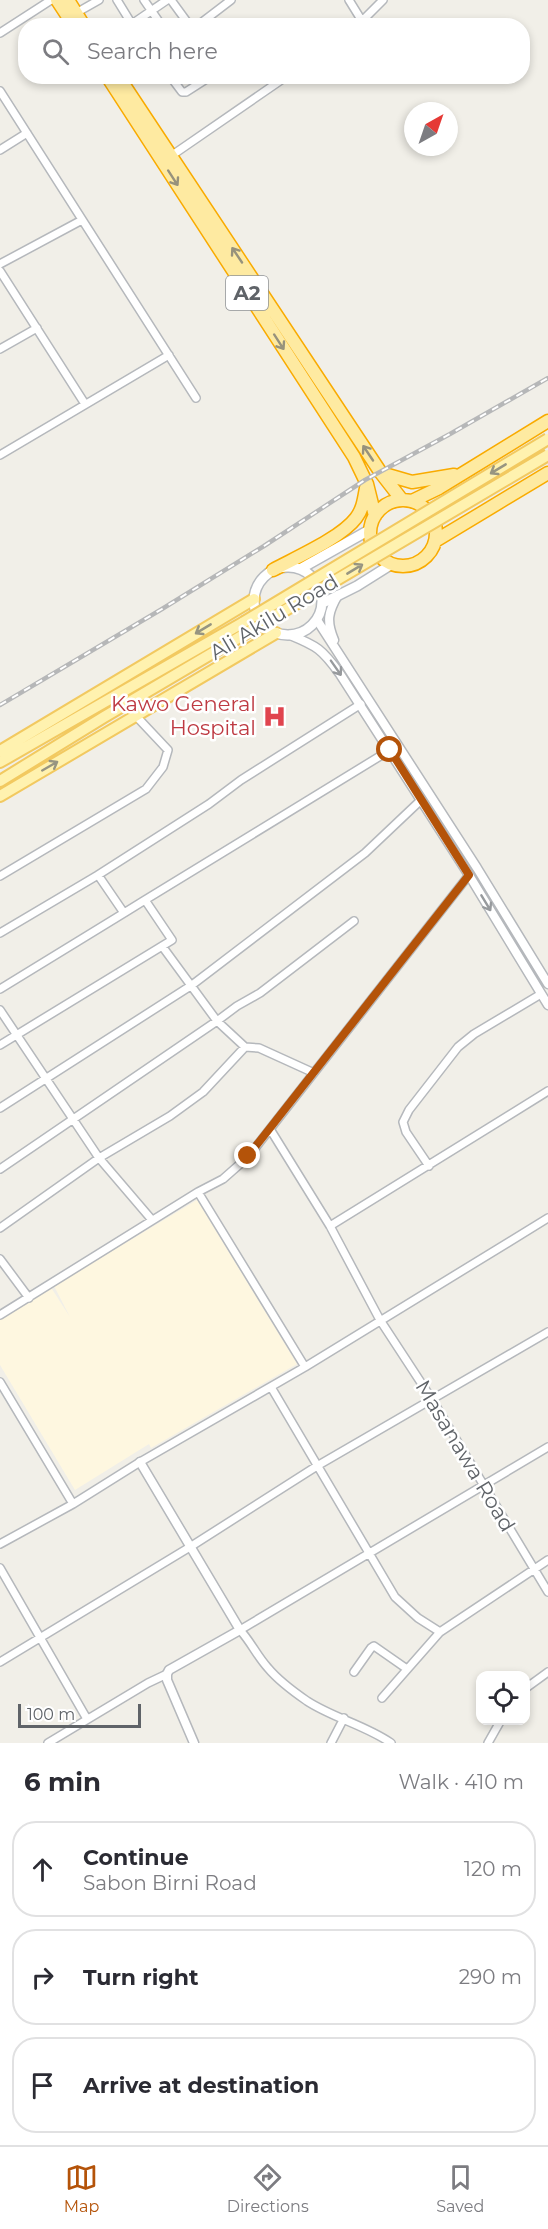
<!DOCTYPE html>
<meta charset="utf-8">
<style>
:root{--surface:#fff;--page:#f7f7f7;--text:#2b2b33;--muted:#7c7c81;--line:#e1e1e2;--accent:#b45309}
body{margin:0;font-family:Montserrat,sans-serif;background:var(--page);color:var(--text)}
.controls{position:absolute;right:18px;bottom:18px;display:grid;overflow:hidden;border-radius:12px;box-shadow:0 3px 9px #0003}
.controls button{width:54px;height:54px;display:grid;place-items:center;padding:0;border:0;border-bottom:2px solid var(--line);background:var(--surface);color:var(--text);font:30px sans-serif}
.compass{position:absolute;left:404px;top:102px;width:54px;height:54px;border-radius:50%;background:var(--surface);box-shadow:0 3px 9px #0003;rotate:40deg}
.scale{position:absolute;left:18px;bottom:15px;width:123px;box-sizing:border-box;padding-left:6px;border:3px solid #5f6368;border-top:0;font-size:16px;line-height:21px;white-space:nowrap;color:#5f6368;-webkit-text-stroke:4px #fff;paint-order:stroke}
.stop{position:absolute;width:18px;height:18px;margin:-14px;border:4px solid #b45309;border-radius:50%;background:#fff}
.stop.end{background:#b45309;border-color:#fff;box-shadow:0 2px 6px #0008}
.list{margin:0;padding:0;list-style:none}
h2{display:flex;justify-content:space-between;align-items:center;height:78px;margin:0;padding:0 24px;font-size:26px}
h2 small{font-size:20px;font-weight:400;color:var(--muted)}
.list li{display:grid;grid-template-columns:39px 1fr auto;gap:18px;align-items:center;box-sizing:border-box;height:96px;margin:0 12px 12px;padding:0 12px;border:2px solid var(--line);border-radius:24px}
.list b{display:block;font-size:22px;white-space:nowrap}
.list p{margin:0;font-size:20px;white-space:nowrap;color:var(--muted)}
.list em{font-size:20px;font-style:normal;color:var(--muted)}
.icon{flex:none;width:33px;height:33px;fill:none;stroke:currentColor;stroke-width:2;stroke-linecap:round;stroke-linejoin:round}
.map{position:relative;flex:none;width:548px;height:1743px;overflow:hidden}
.search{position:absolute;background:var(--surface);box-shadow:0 3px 9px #0003;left:18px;right:18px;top:18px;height:66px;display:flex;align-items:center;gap:15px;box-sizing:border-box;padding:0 21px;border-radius:24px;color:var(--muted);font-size:22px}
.sheet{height:402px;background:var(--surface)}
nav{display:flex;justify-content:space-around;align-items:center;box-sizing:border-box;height:84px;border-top:2px solid var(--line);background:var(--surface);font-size:16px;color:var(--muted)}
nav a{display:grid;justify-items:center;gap:3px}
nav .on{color:var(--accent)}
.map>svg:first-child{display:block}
</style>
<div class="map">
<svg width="548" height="1743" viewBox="0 0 548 1743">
<rect width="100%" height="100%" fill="#f1efe8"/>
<path fill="#fef7e0" d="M197,1200l100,164 -146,84 -2,-4 -74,46 -75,-125v-48l50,-31 20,31 -16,-31z"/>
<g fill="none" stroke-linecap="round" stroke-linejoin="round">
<defs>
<path id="minor" d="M117,0l16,26
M144,0l18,26
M171,0l19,26
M349,0l13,21
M76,13l23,-13
M132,24l35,-24
M197,26l34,-26
M357,26l26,-26
M0,33l51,-33
M170,76l12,16h4l25,-16
M0,91l196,307
M0,150l27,-17
M171,156l116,-80
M0,264l82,-44
M0,271l85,133
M0,349l37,-21
M0,455l169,-100
M0,876l146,-87 17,-22 5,-17 -32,-34
M145,900l245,-150
M0,933l98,-58 111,-71 32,-24 120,-76
M162,946l55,75 28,26 14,1 55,25
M0,989l124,-76
M0,1010l99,148 53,62
M0,1045l172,-105 -27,-40 -21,13 -26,-38
M0,1108l192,-123 173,-132 56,-53
M270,1129l60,97 50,94 53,81 115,191
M429,1166l-23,-34 -3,-10 6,-12 49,-63 16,-13 67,-40
M0,1169l217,-148 20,-15 23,-13 94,-72
M198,1192l107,175
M330,1226l218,-135
M0,1228l99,-70 71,-42 33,-24 42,-45
M0,1259l29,39
M0,1315l198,-123 25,-13 25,-22 221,-282
M0,1382l73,122
M271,1387l124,210 23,21 22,14
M0,1544l73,-40 67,-42 165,-95 243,-149
M0,1568l87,151
M0,1662l190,-115 127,-81 231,-134
M354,1672l17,-24 3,-2 33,23
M526,1688l22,-16
M382,1698l58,-66 108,-72
M48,1743l100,-60 19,-9
M331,1743l13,-25
M391,1743c-26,-18 -58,-25 -84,-42 -13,-9 -29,-21 -39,-33 -11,-12 -17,-26 -28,-38l308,-183
M488,1743l13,-23"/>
<path id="tertiary" d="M317,620l160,248 71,116
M290,635c27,11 32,14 50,39l129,201 79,130
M334,640c-8,-19 -6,-28 4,-45
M140,1462l100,168 -71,40 -2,4v6l27,63"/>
<path id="secondary" d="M254 601a34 34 0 1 1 68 0a34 34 0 1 1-68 0Z
M300,569l71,-40
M323,603l34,-17 35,-22"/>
<path id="primary" d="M0,751l254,-152
M0,762l244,-140
M0,781l104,-64 146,-86
M0,796l276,-163"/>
<path id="trunk" d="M57,0l17,26
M68,0l16,26
M107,76l247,381 13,27 8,32
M118,76l263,397 21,27
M381,473l31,9 42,-7
M370 533a33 33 0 1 1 66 0a33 33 0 1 1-66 0Z
M412,501l27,-13 109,-67
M435,541l113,-68
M273,570c22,-12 68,-32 83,-52 7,-9 8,-19 10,-30"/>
</defs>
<use href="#minor" stroke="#b5b8bc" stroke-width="10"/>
<use href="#tertiary" stroke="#b5b8bc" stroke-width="11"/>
<use href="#secondary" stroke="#b6babf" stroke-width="12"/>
<use href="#primary" stroke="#f2c960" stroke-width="14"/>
<use href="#trunk" stroke="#f9ab00" stroke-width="15"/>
<use href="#minor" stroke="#fff" stroke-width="7"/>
<use href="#tertiary" stroke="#fff" stroke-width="8"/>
<use href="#secondary" stroke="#fff" stroke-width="9"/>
<use href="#primary" stroke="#fff2af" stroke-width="10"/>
<use href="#trunk" stroke="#feeaa1" stroke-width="12"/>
<defs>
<path id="rail" d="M0,705l162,-96 102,-63 101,-66 85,-46 98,-56"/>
</defs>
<use href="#rail" stroke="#b6b7b8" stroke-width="4.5"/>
<use href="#rail" stroke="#fff" stroke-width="2" stroke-dasharray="7" stroke-linecap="butt"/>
<defs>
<path id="primary-bridge" d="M244,622l304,-183
M250,631l298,-176"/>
</defs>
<use href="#primary-bridge" stroke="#f2c960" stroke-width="14" stroke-linecap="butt"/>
<use href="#primary-bridge" stroke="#fff2af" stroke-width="10"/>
</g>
<defs><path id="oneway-shaft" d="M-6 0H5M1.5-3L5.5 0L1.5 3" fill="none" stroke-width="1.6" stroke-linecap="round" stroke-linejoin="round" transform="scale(1.5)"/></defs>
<g stroke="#97927c">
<use href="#oneway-shaft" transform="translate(173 178) rotate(57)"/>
<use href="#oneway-shaft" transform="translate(237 255) rotate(-124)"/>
<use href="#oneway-shaft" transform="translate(279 342) rotate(57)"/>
<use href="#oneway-shaft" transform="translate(368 453) rotate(-124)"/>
</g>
<g stroke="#979581">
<use href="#oneway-shaft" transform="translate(498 469) rotate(149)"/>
<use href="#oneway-shaft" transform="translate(355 569) rotate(-31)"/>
<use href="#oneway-shaft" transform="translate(203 629) rotate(149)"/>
<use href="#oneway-shaft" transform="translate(50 766) rotate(-30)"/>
</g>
<g stroke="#979a9d">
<use href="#oneway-shaft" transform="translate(336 668) rotate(55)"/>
<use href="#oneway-shaft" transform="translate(486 903) rotate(59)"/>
</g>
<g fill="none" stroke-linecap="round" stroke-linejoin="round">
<path stroke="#b45309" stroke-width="8" d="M248,1156l221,-281 -79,-125"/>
</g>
<defs>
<symbol id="hospital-bare" viewBox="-9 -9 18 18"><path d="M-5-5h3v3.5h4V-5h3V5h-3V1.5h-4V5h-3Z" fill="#e0444e" stroke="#fff" stroke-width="2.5" paint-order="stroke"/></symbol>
</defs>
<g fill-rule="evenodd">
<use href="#hospital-bare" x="258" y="700" width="33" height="33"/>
</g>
<g text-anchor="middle" stroke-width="5" stroke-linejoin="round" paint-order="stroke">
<rect fill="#fff" stroke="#8f9295" stroke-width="1.5" x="226" y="276" width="42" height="34" rx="4.5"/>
<g font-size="20" font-weight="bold" fill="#5f6368">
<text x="247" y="300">A2</text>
</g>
<g font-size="21" fill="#5f6368" stroke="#fff">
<text transform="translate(274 617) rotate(-31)" y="7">Ali Akilu Road</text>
<text transform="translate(465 1456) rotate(59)" y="7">Masanawa Road</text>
</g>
<g font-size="21" fill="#be3a42" stroke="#fff" text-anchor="end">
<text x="256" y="711">Kawo General<tspan x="256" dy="24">Hospital</tspan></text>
</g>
</g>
</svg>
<div class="controls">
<button><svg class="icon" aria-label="locate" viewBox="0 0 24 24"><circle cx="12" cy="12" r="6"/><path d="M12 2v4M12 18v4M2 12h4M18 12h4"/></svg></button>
</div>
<svg class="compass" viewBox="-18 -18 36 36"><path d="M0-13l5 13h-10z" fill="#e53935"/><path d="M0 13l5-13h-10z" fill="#7c7c81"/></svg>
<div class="scale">100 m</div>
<div class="stop" style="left:390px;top:750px"></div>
<div class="stop end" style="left:248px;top:1156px"></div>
<div class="search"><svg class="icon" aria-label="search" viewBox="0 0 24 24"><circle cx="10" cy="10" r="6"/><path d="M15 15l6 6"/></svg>Search here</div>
</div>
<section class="sheet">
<h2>6 min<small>Walk · 410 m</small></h2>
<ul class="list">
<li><svg class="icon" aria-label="ahead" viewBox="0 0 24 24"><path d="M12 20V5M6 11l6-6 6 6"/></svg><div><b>Continue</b><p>Sabon Birni Road</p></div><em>120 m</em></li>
<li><svg class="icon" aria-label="right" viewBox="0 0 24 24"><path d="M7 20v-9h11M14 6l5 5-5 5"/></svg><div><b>Turn right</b></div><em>290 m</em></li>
<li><svg class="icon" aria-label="arrive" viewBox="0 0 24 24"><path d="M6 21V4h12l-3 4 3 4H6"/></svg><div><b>Arrive at destination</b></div></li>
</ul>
</section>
<nav>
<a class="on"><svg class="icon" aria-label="map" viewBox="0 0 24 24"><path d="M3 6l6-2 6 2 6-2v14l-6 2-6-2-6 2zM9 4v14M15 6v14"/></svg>Map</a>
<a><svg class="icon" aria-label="directions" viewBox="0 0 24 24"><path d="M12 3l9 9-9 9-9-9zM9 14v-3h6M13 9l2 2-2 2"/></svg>Directions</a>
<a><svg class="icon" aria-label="saved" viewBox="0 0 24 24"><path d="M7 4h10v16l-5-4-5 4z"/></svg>Saved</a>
</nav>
